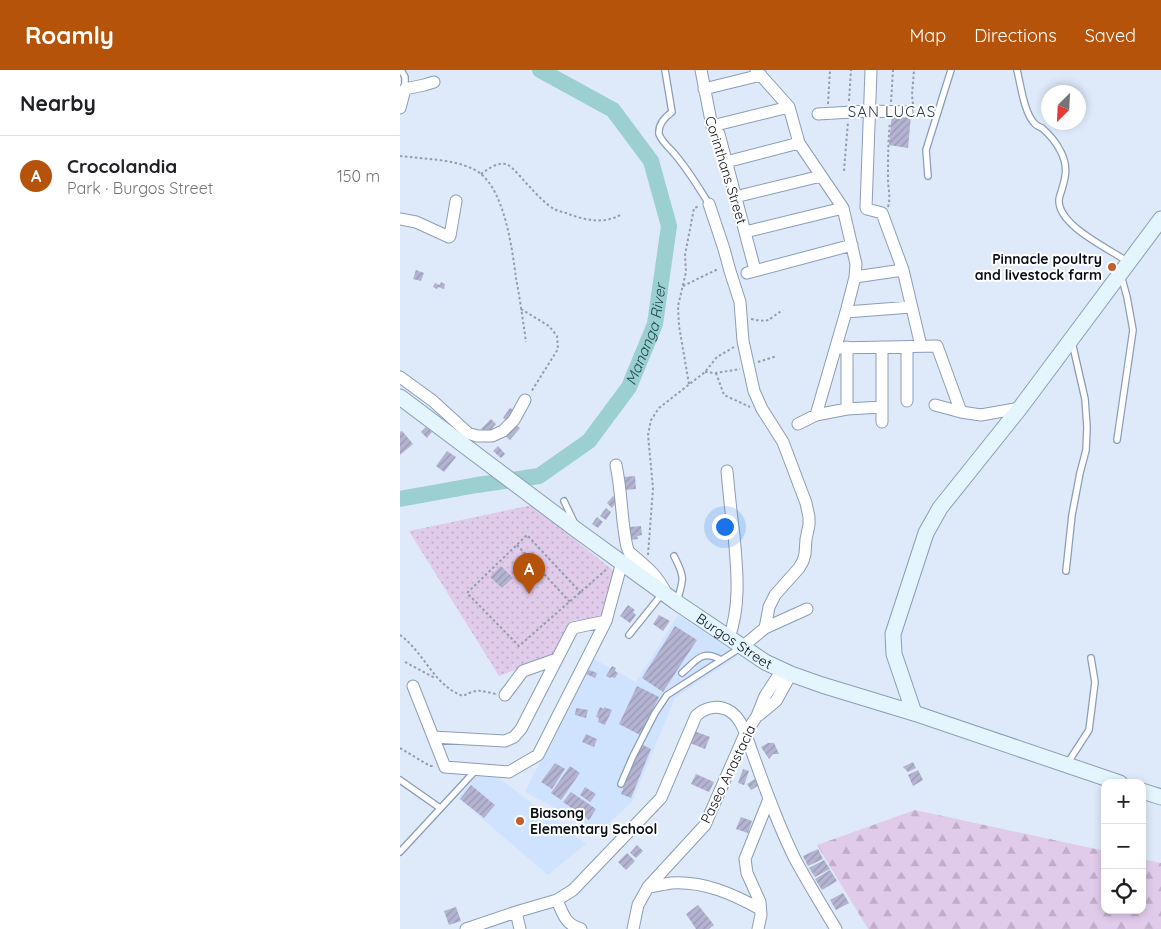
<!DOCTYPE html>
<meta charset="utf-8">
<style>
:root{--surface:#fff;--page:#f6f6f6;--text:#202124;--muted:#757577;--line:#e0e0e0;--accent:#b45309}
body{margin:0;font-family:Quicksand,sans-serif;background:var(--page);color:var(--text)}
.controls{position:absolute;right:15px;bottom:15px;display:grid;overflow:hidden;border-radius:10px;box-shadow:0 2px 8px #0003}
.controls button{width:45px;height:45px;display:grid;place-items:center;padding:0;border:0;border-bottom:1px solid var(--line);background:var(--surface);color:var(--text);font:25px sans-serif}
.compass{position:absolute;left:641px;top:15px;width:45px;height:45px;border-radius:50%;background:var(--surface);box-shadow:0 2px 8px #0003;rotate:204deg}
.you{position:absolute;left:324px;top:456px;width:18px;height:18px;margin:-12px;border:4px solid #fff;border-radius:50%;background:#1a73e8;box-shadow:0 0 0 8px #1a73e833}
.badge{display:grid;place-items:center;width:32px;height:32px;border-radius:50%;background:var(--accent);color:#fff;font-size:16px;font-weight:700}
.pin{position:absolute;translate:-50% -41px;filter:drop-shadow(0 1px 2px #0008)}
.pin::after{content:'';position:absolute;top:26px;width:18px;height:15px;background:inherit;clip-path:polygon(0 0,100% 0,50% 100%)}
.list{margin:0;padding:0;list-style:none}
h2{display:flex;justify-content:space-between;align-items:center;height:65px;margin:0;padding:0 20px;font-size:21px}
h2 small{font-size:16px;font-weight:400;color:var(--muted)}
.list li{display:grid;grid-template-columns:32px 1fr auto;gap:15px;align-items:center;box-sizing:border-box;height:80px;padding:0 20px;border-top:1px solid var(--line)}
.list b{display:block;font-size:19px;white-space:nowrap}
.list p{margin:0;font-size:16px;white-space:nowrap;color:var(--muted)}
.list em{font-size:16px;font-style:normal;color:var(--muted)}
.icon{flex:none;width:28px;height:28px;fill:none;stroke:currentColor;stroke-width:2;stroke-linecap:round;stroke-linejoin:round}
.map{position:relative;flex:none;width:761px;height:859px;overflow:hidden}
header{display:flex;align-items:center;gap:30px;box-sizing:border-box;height:70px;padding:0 25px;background:var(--accent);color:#fff}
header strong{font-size:24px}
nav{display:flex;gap:28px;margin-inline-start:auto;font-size:18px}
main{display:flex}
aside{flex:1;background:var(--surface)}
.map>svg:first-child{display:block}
</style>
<header>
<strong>Roamly</strong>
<nav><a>Map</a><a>Directions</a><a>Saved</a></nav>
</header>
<main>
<aside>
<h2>Nearby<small></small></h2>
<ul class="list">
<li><span class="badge">A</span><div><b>Crocolandia</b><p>Park · Burgos Street</p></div><em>150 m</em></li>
</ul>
</aside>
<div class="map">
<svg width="761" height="859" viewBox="0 0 761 859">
<defs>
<pattern id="forest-firs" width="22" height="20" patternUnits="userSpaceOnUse" patternTransform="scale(1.25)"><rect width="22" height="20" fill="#e1cbeb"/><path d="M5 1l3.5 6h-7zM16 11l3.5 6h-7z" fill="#c0adc9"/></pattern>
<pattern id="park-dots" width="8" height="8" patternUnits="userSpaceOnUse" patternTransform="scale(1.25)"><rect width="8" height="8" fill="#e1cbeb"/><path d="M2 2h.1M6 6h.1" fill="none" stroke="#c0adc9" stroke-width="1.8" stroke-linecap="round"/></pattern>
<pattern id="building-hatch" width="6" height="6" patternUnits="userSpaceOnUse" patternTransform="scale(1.25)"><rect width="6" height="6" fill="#b4b3d1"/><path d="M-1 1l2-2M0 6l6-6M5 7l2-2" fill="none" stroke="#9999b3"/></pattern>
</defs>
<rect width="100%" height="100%" fill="#deeafa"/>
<path fill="#d0e3fe" d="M278,545l61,40 -64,43 -43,104 -33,30 -74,-40 67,-134 44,24z
M77,705l22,3 87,66 -38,31 -90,-77z"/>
<path fill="url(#forest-firs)" d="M515,740l190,41v59h37v-51l19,4v66h-293l-51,-84z"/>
<path fill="url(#park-dots)" d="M132,435l83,67 -12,44 -32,5 -14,32 -58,23 -90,-145z"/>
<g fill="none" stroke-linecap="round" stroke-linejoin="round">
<path stroke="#9bcfd0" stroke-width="16" id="s1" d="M0,429l77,-14 62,-9 50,-35 40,-54 26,-63 14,-98 -18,-65 -38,-51 -73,-40"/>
</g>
<path fill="url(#building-hatch)" d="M492,43l19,2 -3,33 -19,-3z
M16,200l8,3 -3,8 -8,-2z
M41,212l4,2 -1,5 -6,-2 -1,2 -4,-2 2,-4 5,2z
M110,338l7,4 -7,11 -7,-5z
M91,349l5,5 -9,10 -6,-5z
M113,353l7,5 -10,12 -6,-5z
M26,357l6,5 -5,6 -6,-6z
M2,361l11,13 -13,11v-23z
M98,376l7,8 -4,4 -8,-7z
M47,381l9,6 -12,15 -8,-6z
M235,406l1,13 -11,1 -2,-13z
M213,426l5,4 -6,8 -5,-5z
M206,438l5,4 -5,8 -6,-4z
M197,447l6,5 -5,6 -6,-4z
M241,456l1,9 -5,1 1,3 -8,1 -1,-13z
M101,496l12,12 -11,10 -12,-11z
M228,535l7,5 -2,2 3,3 -6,8 -10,-7z
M259,545l11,6 -7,10 -10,-7z
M275,556l22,14 -34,52 -21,-14z
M212,596l4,2 -1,3 3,2 -3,5 -4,-1 -1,1 -4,-2z
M189,600l8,3 -2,5 -9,-4z
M237,616l22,11 -19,38 -21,-11z
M200,637l4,2v-2l8,3 -7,15 -7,-3 1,-4 -3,-1z
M176,638l12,2 -2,8 -11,-3z
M294,661l16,6 -5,12 -15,-6z
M186,664l11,5 -3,8 -12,-5z
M368,673h6l5,11h-6l-4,5 -8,-12z
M241,674l10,5 -20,49 -10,-4z
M513,692l3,6 -8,4 -5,-5z
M155,693l10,6 -13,20 -11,-7z
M170,696l10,7 -19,27 -10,-7z
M343,699l6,2 -5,14 -6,-2z
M518,700l5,10 -10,6 -5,-11z
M296,704l18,8 -5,10 -18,-8z
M355,709l4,6 -8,5 -4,-6z
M71,715l24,20 -11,13 -24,-19z
M185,717l11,7 -6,8 -10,-7z
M171,722l25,17 -7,11 -26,-18z
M341,747l11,4 -4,12 -12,-4z
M237,775l6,6 -7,7 -6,-5z
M418,779l5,10 -15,7 -5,-10z
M227,783l8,8 -9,9 -8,-8z
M424,790l6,9 -15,8 -6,-9z
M430,800l7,11 -15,9 -7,-11z
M443,823l6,10 -13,7 -6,-10z
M298,835l16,20 -5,4h-13l-10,-15z
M56,837l5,14 -12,4 -5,-14z"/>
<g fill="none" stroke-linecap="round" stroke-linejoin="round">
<defs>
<path id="lane" d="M1,0l4,7v12
M265,0l7,42c-7,5 -14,12 -13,22 2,6 8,12 12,16 15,16 26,35 38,54
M617,0c4,16 7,43 18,54 2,2 5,3 7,4 7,6 15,16 19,24 7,14 5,24 1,37 -1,4 -3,8 -3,11 -1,26 51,49 69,62
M528,106l-2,-26 25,-80
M717,370l16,-110 -6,-33 -6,-22
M164,431l10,21
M274,486c11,21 10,23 3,45
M666,501l6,-56 8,-42 6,-23 1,-23 -2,-28 -13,-57
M229,565l33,-41
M282,603c15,-13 20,-24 39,-13
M667,694l22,-34 6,-48 -4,-24
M0,710l40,28
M221,714l12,-28 22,-43 12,-18 73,-47
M0,782l76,-82"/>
<path id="street" d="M301,0l11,56 7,8 36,136
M356,0l33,37 10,36 44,65 13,56 -1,13 -9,35 -30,103
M471,0l-5,138 1,1 15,4 21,57 18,76
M304,19l57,-14
M0,38l5,-19 19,-4 10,-3
M418,44l51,-3 38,1
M312,56l77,-19
M326,92l73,-19
M335,127l86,-21
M309,134l15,45 6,22 10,31 3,39 11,50 8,18 21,33 23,61 3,14v8l-3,14 -1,15 -2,7 -4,7 -24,27 -6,12 -4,21
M0,149l16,3 33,15 1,-1 6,-35
M345,162l98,-24
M347,203l105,-28
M455,207l48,-7
M446,242l65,-5
M436,278l101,-2 24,66
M0,307l33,24 35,32 9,3h15l11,-5 11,-11 11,-20
M507,331v-54
M535,335l26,7 20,3 39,-7
M447,339v-62
M482,352v-75
M398,354l18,-9 31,-6 35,-2
M216,395c6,27 5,55 11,82l2,5c16,14 27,21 37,41
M327,401c2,21 4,43 7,64 3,35 7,69 -5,103
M342,577l23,-19 42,-19
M13,616l32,81 64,5 29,-17 68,-134 16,-59
M105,625l18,-24 34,-12
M359,645l17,-14 15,-27
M33,667l72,4 9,-4 7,-8 52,-101 33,-7
M248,817c8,-1 16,-3 23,-4 33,-2 62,11 89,26
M157,830c6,14 8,24 24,29
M116,842l4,17
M66,859l50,-17 41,-12 16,-10 88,-92 35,-82c9,-9 23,-12 35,-4 12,8 16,27 21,40 13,36 26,73 43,107 13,24 27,47 41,70
M233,859l5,-24 10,-18 57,-62 40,-91 12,-18 8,-20 17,-26
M358,859l3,-14 -1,-13 -13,-29 -2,-14 24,-60"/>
<g id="secondary">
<path id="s2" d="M0,327l178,134 98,71 89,60 26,12 31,11 92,28 206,70"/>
<path d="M514,643l-20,-59 -1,-20 33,-101 14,-25 80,-100 141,-189"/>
<path d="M742,721l19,6"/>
</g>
</defs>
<use href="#lane" stroke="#8b9db7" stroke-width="8"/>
<use href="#street" stroke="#8b9db7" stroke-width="13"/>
<use href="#secondary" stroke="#8b9db7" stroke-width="17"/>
<path stroke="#939caa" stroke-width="2" stroke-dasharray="2.5 2.5" stroke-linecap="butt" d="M449,31l2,-31
M491,32l2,-32
M428,34l2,-34
M513,34l-1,-9 2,-25
M0,86c23,3 63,3 81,18 24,20 31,74 35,104 4,21 7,43 10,64
M444,101l4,-50
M81,104c7,-5 16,-12 25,-10 7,2 19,19 25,24 6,7 16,17 23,21 4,2 8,3 12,4 18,7 38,12 56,1
M488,137c3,-10 0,-19 0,-28 0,-20 0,-38 2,-57
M283,216l33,-16h3
M121,239l28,17 8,10 1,13 -27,43
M351,249c21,4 15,1 32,-9
M358,292l19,-6
M305,302l11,1 24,-4
M316,303l8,22 26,12
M289,314l-10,-58 -1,-20 8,-34 -1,-17 9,-47 6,-2
M117,475l53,57
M248,485l5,-67 -5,-53 3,-15 8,-12 46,-36 12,-15 17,-10
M181,523l-54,-58 -60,58 52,53 89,-78
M0,565c24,17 34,51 63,61 15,-8 18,-5 33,-2
M5,592l30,16
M0,678l30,18h5"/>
<use href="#lane" stroke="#fff" stroke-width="5.5"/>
<use href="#street" stroke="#fff" stroke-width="11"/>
<use href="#secondary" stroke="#e4f5fd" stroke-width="15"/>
</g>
<g fill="#c45d30" stroke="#fff" stroke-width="2">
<circle cx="712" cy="197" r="5"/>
<circle cx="120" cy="751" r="5"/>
</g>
<g text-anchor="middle" stroke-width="4" stroke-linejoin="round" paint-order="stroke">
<g font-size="14" fill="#080e17" stroke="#fff">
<text transform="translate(326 100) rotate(73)" y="5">Corinthans Street</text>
<text dy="5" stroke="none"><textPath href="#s2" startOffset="414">Burgos Street</textPath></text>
<text transform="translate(328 704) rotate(-64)" y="5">Paseo Anastacia</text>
</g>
<g font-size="14" font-weight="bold" fill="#080e17" stroke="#fff" text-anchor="end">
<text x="702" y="194">Pinnacle poultry<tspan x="702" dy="16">and livestock farm</tspan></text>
<text x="130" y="748" text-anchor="start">Biasong<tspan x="130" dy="16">Elementary School</tspan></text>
</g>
<g font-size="15" letter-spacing="1" fill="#2a394e" stroke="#fff">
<text x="492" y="47">SAN LUCAS</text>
</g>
<g font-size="15" font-style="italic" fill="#1a494b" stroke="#fff">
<text dy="5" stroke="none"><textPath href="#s1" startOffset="325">Mananga River</textPath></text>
</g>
</g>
</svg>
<div class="controls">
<button>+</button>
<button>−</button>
<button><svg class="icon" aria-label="locate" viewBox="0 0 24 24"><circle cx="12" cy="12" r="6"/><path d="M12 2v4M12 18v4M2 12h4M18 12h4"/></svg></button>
</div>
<svg class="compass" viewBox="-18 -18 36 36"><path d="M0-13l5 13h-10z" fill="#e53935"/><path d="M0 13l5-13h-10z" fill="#757577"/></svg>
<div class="you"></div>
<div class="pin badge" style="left:129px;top:524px">A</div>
</div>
</main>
